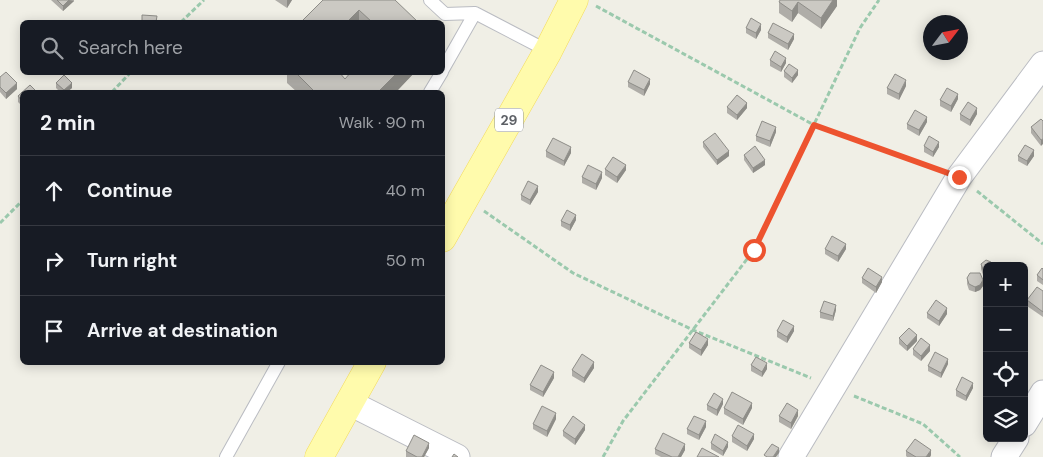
<!DOCTYPE html>
<meta charset="utf-8">
<style>
:root{--surface:#171b24;--page:#242831;--text:#f1f3f6;--muted:#9ea1a6;--line:#363941}
body{margin:0;font-family:"DM Sans",sans-serif;background:var(--page);color:var(--text)}
.controls{position:absolute;right:15px;bottom:15px;display:grid;overflow:hidden;border-radius:8px;box-shadow:0 2px 12px #0003}
.controls button{width:45px;height:45px;display:grid;place-items:center;padding:0;border:0;border-bottom:1px solid var(--line);background:var(--surface);color:var(--text);font:25px sans-serif}
.compass{position:absolute;left:923px;top:15px;width:45px;height:45px;border-radius:50%;background:var(--surface);box-shadow:0 2px 12px #0003;rotate:58deg}
.stop{position:absolute;width:15px;height:15px;margin:-11px;border:4px solid #ed532f;border-radius:50%;background:#fff}
.stop.end{background:#ed532f;border-color:#fff;box-shadow:0 1px 5px #0008}
.list{margin:0;padding:0;list-style:none}
h2{display:flex;justify-content:space-between;align-items:center;height:65px;margin:0;padding:0 20px;font-size:21px}
h2 small{font-size:16px;font-weight:400;color:var(--muted)}
.list li{display:grid;grid-template-columns:32px 1fr auto;gap:15px;align-items:center;box-sizing:border-box;height:70px;padding:0 20px;border-top:1px solid var(--line)}
.list b{display:block;font-size:19px;white-space:nowrap}
.list em{font-size:16px;font-style:normal;color:var(--muted)}
.icon{flex:none;width:28px;height:28px;fill:none;stroke:currentColor;stroke-width:2;stroke-linecap:round;stroke-linejoin:round}
.map{position:relative;flex:none;width:1043px;height:457px;overflow:hidden}
.search{position:absolute;background:var(--surface);box-shadow:0 2px 12px #0003;left:20px;top:20px;width:425px;height:55px;display:flex;align-items:center;gap:12px;box-sizing:border-box;padding:0 18px;border-radius:8px;color:var(--muted);font-size:19px}
.panel{position:absolute;background:var(--surface);box-shadow:0 2px 12px #0003;left:20px;top:90px;width:425px;height:275px;border-radius:8px}
.map>svg:first-child{display:block}
</style>
<div class="map">
<svg width="1043" height="457" viewBox="0 0 1043 457">
<rect width="100%" height="100%" fill="#f0efe6"/>
<g fill="none" stroke-linecap="round" stroke-linejoin="round">
<defs>
<path id="service" d="M430,0l15,14 30,-1 73,38
M442,71l33,-58
M430,92l12,-20
M226,457l53,-95"/>
<path id="minor" d="M350,403l107,54
M1024,424l19,-31
M791,457l168,-280 84,-113
M1004,457l12,-19"/>
<path id="primary" d="M442,238l106,-187 26,-51
M319,457l53,-95"/>
</defs>
<use href="#service" stroke="#babcc2" stroke-width="14"/>
<use href="#minor" stroke="#babcc2" stroke-width="27"/>
<use href="#primary" stroke="#f4db5a" stroke-width="29"/>
<path stroke="#9bc9ad" stroke-width="3" stroke-dasharray="5 2.5" stroke-linecap="butt" d="M596,6l218,119 123,44
M181,22l23,-22
M112,92l19,-20
M977,191l66,53
M484,211l89,62 120,57 118,48
M0,223l22,-22
M854,396l69,28 37,33
M603,457l20,-36 131,-171 106,-222 19,-28"/>
<use href="#service" stroke="#fff" stroke-width="12"/>
<use href="#minor" stroke="#fff" stroke-width="25"/>
<use href="#primary" stroke="#fffbac" stroke-width="28"/>
</g>
<path fill="#afada8" d="M51,0h23v1l-11,10z
M275,0h17l-5,8z
M323,0l95,22h-117z
M837,0v6l-16,23 -23,-16 -6,9 -13,-9v-11z
M746,28l15,2 -5,9 -10,-6z
M768,33l26,6 -6,11 -20,-12z
M770,60l16,3 -5,9 -11,-6z
M784,71l14,4 -6,8 -8,-6z
M284,72h55l6,7 70,-7 -19,20h-99l-10,-9v-8z
M0,77l17,12 -11,10 -6,-7z
M628,82l22,2 -6,12 -16,-9z
M56,83l16,5 -5,4h-7l-4,-4z
M906,86l-7,14 -12,-6v-6z
M22,92v14l-4,-4v-6z
M958,99l-7,13 -11,-6v-6z
M727,107l20,1 -10,12 -10,-7z
M960,114h17l-7,12 -10,-6z
M1041,119v27l-10,-13v-6z
M927,122l-8,14 -12,-7v-5z
M776,132l-6,15 -14,-6v-5z
M703,142l26,14 -12,9 -14,-18z
M924,146l15,1 -6,10 -9,-5z
M546,151l25,2 -7,13 -18,-9z
M744,155l21,10 -12,8 -9,-13z
M1018,156h16l-7,10 -9,-5z
M605,169l21,1 -9,13 -12,-8z
M582,177l20,1 -6,12 -14,-7z
M538,192l-8,13 -9,-5v-5z
M576,220l-6,11 -9,-5v-5z
M825,249h21l-8,13 -13,-8z
M981,264l6,2v12h-3l-3,-9z
M1043,269v16l-6,-4v-6z
M862,278l20,4 -6,11 -14,-10z
M967,278l16,8 -3,4 -5,2 -6,-2 -2,-6z
M1043,291v26l-16,-11v-6z
M836,310l-3,11 -13,-3v-6z
M927,313l20,1 -8,12 -12,-8z
M777,331h17l-7,12 -10,-6z
M899,338l18,3 -10,10 -8,-7z
M689,343l19,2 -7,11 -12,-8z
M913,349l17,2 -9,10 -8,-6z
M948,364l-7,14 -13,-7v-5z
M751,365l16,4 -5,8 -11,-6z
M594,368l-10,15 -12,-7v-6z
M554,378l-11,19 -13,-7v-5z
M973,388l-7,13 -10,-5v-6z
M723,404l-6,12 -10,-6v-5z
M724,408h28l-9,17 -19,-11z
M779,416h19l-7,13 -12,-7z
M556,419l-9,18 -14,-8v-5z
M706,427l-7,13 -12,-6v-5z
M585,430l-10,15 -12,-9v-5z
M732,436l22,3 -7,12 -15,-9z
M711,443l17,4 -5,9 -12,-7z
M429,448l-5,9h-18v-6z
M655,449l30,1 -4,7h-20l-6,-3z
M906,451l25,4 -1,2h-23l-1,-1z"/>
<path fill="#8e8d88" d="M69,0l5,1 -11,10v-5z
M287,0h5l-5,8z
M833,0h4v6l-16,23v-11z
M798,2v11l-6,9v-11z
M359,10v12h-12z
M761,24v6l-5,9v-6z
M794,34v5l-6,11v-6z
M786,58v5l-5,9v-5z
M798,70v5l-6,8v-5z
M398,72h17l-19,20h-18z
M650,79v5l-6,12v-6z
M906,80v6l-7,14v-6z
M17,83v6l-11,10v-6z
M72,83v5l-5,4h-3v-2z
M958,94v5l-7,13v-6z
M747,103v5l-10,12v-5z
M977,108v6l-7,12v-6z
M927,117v5l-8,14v-6z
M776,127v5l-6,15v-6z
M1043,139v5l-2,2v-6z
M939,142v5l-6,10v-5z
M571,147v6l-7,13v-5z
M1034,150v6l-7,10v-5z
M729,151v5l-12,9v-5z
M765,160v5l-12,8v-5z
M626,165v5l-9,13v-6z
M602,172v6l-6,12v-6z
M538,186v6l-8,13v-5z
M576,215v5l-6,11v-6z
M846,244v5l-8,13v-6z
M882,277v5l-6,11v-6z
M983,280v6l-3,4 -5,2v-5z
M836,305v5l-3,11v-5z
M947,308v6l-8,12v-5z
M794,326v5l-7,12v-6z
M917,335v6l-10,10v-5z
M708,339v6l-7,11v-6z
M930,345v6l-9,10v-5z
M948,359v5l-7,14v-5z
M594,362v6l-10,15v-5z
M767,363v6l-5,8v-5z
M554,372v6l-11,19v-5z
M973,383v5l-7,13v-5z
M723,399v5l-6,12v-6z
M752,403v5l-9,17v-6z
M798,410v6l-7,13v-6z
M556,413v6l-9,18v-6z
M706,421v6l-7,13v-5z
M585,425v5l-10,15v-6z
M754,434v5l-7,12v-5z
M728,442v5l-5,9v-5z
M429,443v5l-5,9h-2z
M685,444v6l-4,7h-3z
M779,448v5l-3,4h-3z
M931,450v5l-1,2h-4z"/>
<path fill="#cbc9c3" stroke="#8e8d88" d="M57,0h12l-6,6z
M323,0h72l23,22h-46l-13,-12 -12,12h-46z
M780,0h53l-12,18 -23,-16 -6,9 -13,-9z
M142,15l15,1 -1,6h-14z
M751,18l10,6 -5,9 -10,-5z
M773,23l21,11 -6,10 -20,-11z
M775,51l11,7 -5,9 -11,-7z
M789,64l9,6 -6,8 -8,-7z
M634,70l16,9 -6,11 -16,-8z
M6,72l11,11 -11,10 -6,-6v-10z
M295,72h44l6,7 6,-7h47l-20,20h-63z
M895,74l11,6 -7,14 -12,-6z
M64,75l8,8 -8,7 -8,-7z
M30,85l7,7h-15v9l-4,-5z
M947,88l11,6 -7,12 -11,-6z
M737,95l10,8 -10,12 -10,-8z
M968,102l9,6 -7,12 -10,-6z
M915,110l12,7 -8,13 -12,-6z
M1041,119l2,2v18l-2,1 -10,-13z
M762,121l14,6 -6,14 -14,-5z
M715,133l14,18 -12,9 -14,-18z
M929,136l10,6 -6,10 -9,-6z
M553,138l18,9 -7,14 -18,-10z
M1025,145l9,5 -7,11 -9,-5z
M755,146l10,14 -12,8 -9,-13z
M613,157l13,8 -9,12 -12,-8z
M588,165l14,7 -6,12 -14,-7z
M528,181l10,5 -8,14 -9,-5z
M567,210l9,5 -6,10 -9,-4z
M832,236l14,8 -8,12 -13,-7z
M986,260l5,2 2,4h-6v6h-3l-3,-8z
M868,268l14,9 -6,10 -14,-9z
M1042,268l1,1v11l-6,-5z
M970,273h10l3,7 -3,5 -5,2 -6,-3 -2,-6z
M1037,287l6,4v21l-16,-12z
M936,300l11,8 -8,13 -12,-8z
M824,301l12,4 -3,11 -13,-4z
M783,320l11,6 -7,11 -10,-6z
M909,328l8,7 -10,11 -8,-8z
M696,332l12,7 -7,11 -12,-7z
M921,338l9,7 -9,11 -8,-7z
M935,352l13,7 -7,14 -13,-7z
M582,354l12,8 -10,16 -12,-8z
M756,357l11,6 -5,9 -11,-7z
M541,365l13,7 -11,20 -13,-7z
M962,377l11,6 -7,13 -10,-6z
M732,392l20,11 -9,16 -19,-11z
M714,393l9,6 -6,11 -10,-5z
M787,403l11,7 -7,13 -12,-7z
M542,406l14,7 -9,18 -14,-7z
M573,416l12,9 -10,14 -12,-8z
M694,416l12,5 -7,14 -12,-6z
M738,425l16,9 -7,12 -15,-10z
M663,433l22,11 -7,13h-6l-17,-8z
M715,434l13,8 -5,9 -12,-8z
M414,435l15,8 -7,14h-5l-11,-6z
M915,439l16,11 -5,7h-10l-10,-6z
M772,444l7,4 -6,9h-6l-3,-2z
M702,448l17,9h-22z
M454,454l4,3h-6z"/>
<g fill="none" stroke-linecap="round" stroke-linejoin="round">
<path stroke="#ed532f" stroke-width="6" d="M754,250l60,-125 145,52"/>
</g>
<g text-anchor="middle" stroke-width="5" stroke-linejoin="round" paint-order="stroke">
<rect fill="#fff" stroke="#8e9094" stroke-width="1" x="495" y="108.5" width="28" height="23" rx="4"/>
<g font-size="14" font-weight="bold" fill="#5d6066">
<text x="509" y="125">29</text>
</g>
</g>
</svg>
<div class="controls">
<button>+</button>
<button>−</button>
<button><svg class="icon" aria-label="locate" viewBox="0 0 24 24"><circle cx="12" cy="12" r="6"/><path d="M12 2v4M12 18v4M2 12h4M18 12h4"/></svg></button>
<button><svg class="icon" aria-label="layers" viewBox="0 0 24 24"><path d="M12 4l9 5-9 5-9-5zM3 14l9 5 9-5"/></svg></button>
</div>
<svg class="compass" viewBox="-18 -18 36 36"><path d="M0-13l5 13h-10z" fill="#e53935"/><path d="M0 13l5-13h-10z" fill="#9ea1a6"/></svg>
<div class="stop" style="left:754px;top:250px"></div>
<div class="stop end" style="left:959px;top:177px"></div>
<div class="search"><svg class="icon" aria-label="search" viewBox="0 0 24 24"><circle cx="10" cy="10" r="6"/><path d="M15 15l6 6"/></svg>Search here</div>
<section class="panel">
<h2>2 min<small>Walk · 90 m</small></h2>
<ul class="list">
<li><svg class="icon" aria-label="ahead" viewBox="0 0 24 24"><path d="M12 20V5M6 11l6-6 6 6"/></svg><div><b>Continue</b></div><em>40 m</em></li>
<li><svg class="icon" aria-label="right" viewBox="0 0 24 24"><path d="M7 20v-9h11M14 6l5 5-5 5"/></svg><div><b>Turn right</b></div><em>50 m</em></li>
<li><svg class="icon" aria-label="arrive" viewBox="0 0 24 24"><path d="M6 21V4h12l-3 4 3 4H6"/></svg><div><b>Arrive at destination</b></div></li>
</ul>
</section>
</div>
